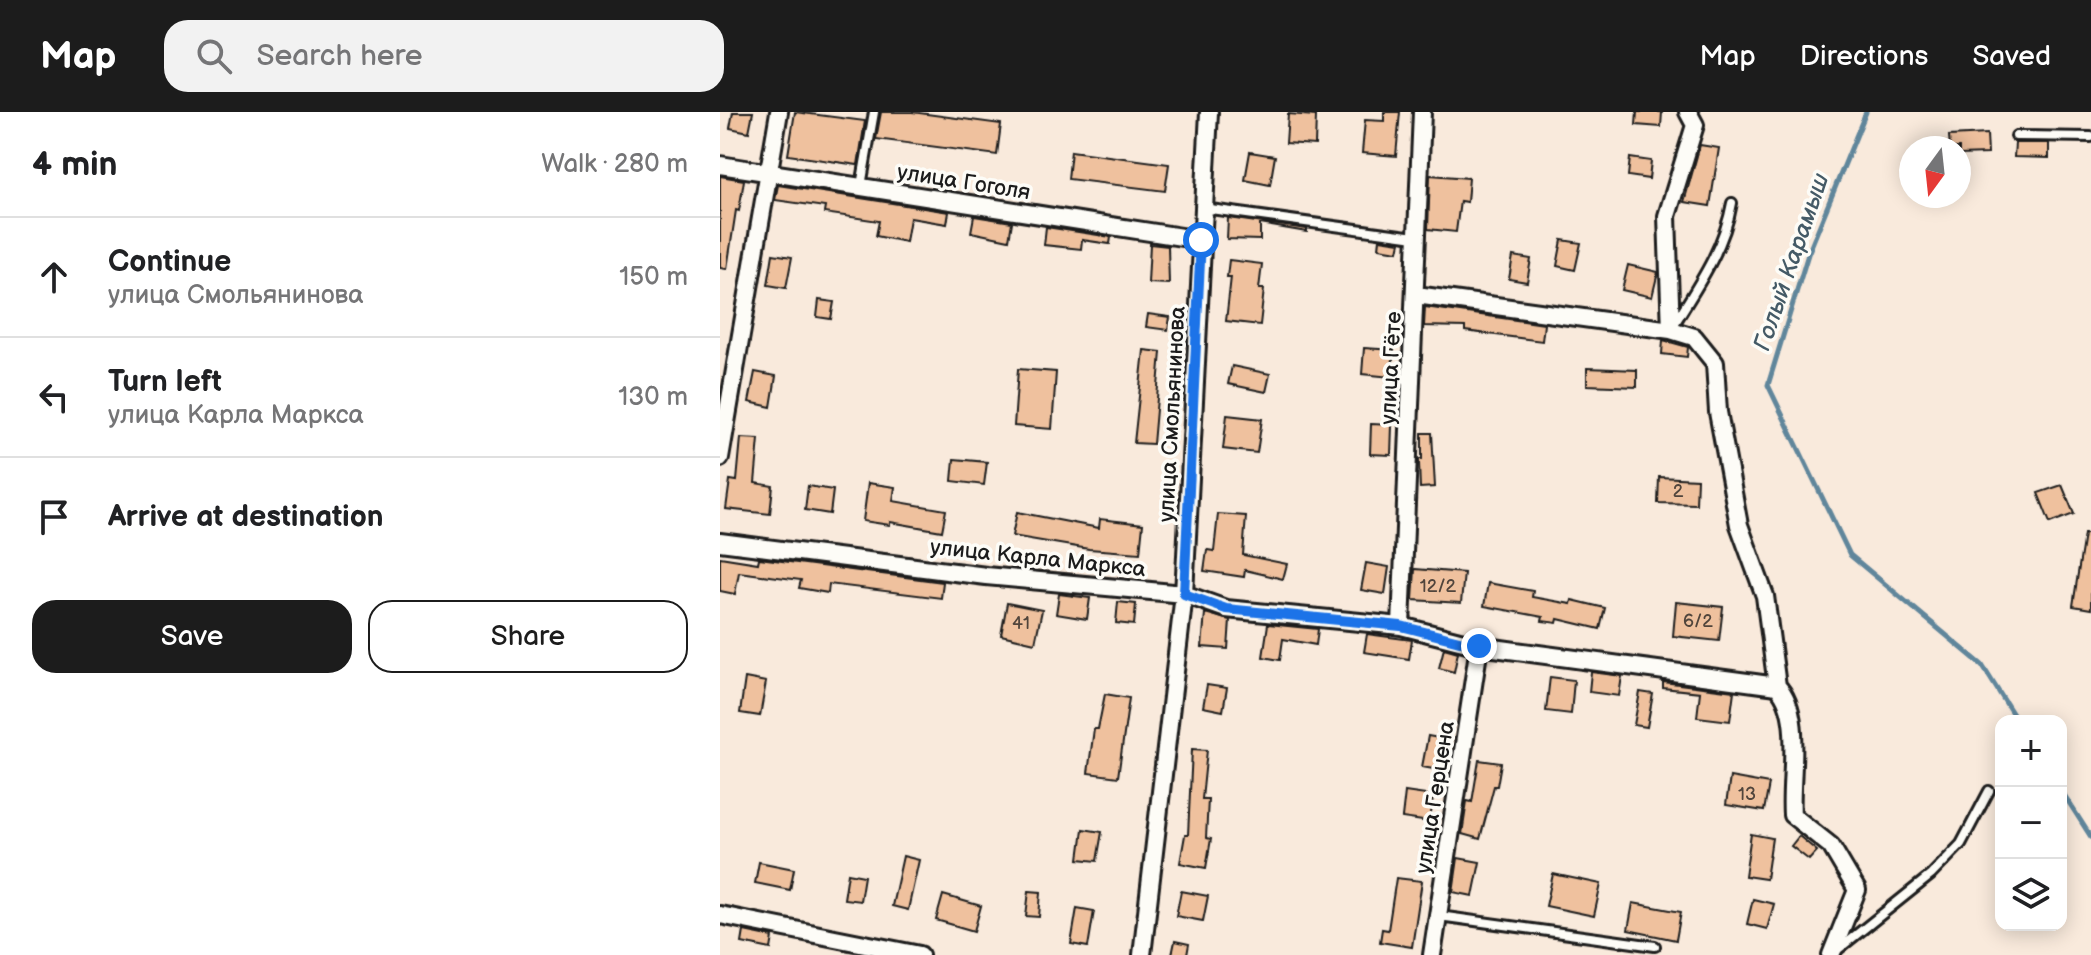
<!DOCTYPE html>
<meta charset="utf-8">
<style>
:root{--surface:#fff;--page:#f2f2f2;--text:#202124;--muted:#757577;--line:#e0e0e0;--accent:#1c1c1c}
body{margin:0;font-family:"Balsamiq Sans",sans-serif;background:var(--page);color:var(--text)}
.controls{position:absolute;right:24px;bottom:24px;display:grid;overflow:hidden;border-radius:16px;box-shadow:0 4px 20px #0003}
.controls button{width:72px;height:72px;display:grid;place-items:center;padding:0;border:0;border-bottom:2px solid var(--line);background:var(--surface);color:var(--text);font:40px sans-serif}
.compass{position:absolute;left:1179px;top:24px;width:72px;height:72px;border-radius:50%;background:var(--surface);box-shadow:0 4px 20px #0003;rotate:195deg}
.stop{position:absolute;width:24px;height:24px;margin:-18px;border:6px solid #1a73e8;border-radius:50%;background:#fff}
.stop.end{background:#1a73e8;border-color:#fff;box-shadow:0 2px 8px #0008}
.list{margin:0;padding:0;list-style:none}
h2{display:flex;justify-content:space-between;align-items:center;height:104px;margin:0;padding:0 32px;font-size:34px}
h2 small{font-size:26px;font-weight:400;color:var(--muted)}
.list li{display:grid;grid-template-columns:52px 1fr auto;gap:24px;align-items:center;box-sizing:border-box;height:120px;padding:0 32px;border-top:2px solid var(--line)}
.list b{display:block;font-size:30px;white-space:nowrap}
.list p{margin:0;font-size:26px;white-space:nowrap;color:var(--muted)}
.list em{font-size:26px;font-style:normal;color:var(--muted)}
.actions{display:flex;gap:16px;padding:24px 32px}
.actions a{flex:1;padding:18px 0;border:2px solid var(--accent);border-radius:24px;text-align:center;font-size:28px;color:var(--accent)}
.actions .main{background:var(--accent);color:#fff}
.icon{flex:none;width:44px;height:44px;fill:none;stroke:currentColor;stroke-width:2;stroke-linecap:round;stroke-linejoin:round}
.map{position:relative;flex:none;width:1371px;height:843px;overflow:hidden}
header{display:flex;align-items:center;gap:48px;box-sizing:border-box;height:112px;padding:0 40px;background:var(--accent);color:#fff}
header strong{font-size:38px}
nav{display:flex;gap:44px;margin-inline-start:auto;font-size:28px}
.search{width:560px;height:72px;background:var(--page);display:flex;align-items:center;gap:20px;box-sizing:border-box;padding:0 28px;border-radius:24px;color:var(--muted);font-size:30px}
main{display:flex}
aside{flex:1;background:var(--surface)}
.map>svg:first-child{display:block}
</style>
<header>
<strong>Map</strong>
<div class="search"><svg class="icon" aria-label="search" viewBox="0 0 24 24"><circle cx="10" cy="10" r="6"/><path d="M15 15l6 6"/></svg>Search here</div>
<nav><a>Map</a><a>Directions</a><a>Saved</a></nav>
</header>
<main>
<aside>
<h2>4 min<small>Walk · 280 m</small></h2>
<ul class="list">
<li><svg class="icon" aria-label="ahead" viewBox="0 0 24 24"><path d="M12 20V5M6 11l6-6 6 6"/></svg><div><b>Continue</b><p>улица Смольянинова</p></div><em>150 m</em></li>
<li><svg class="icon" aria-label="left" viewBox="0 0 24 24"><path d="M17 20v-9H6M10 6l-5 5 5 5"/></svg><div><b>Turn left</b><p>улица Карла Маркса</p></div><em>130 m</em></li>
<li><svg class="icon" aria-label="arrive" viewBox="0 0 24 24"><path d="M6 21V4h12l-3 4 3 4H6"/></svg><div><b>Arrive at destination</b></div></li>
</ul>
<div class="actions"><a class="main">Save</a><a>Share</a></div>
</aside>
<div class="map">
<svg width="1371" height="843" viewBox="0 0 1371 843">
<rect width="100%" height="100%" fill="#f9eadc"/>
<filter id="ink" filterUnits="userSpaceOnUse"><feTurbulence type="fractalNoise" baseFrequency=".0125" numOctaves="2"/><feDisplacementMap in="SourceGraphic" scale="16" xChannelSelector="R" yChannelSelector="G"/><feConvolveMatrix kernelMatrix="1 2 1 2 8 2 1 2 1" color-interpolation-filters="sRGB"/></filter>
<g filter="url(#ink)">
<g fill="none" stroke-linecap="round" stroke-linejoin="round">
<path stroke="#61869b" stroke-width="5" d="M1146,0l-58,142 -40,131 82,170 132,110 35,56
M1341,678l30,47"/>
</g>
<path fill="#efc19e" stroke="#1c1c1c" stroke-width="2" d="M13,0h20l-4,20 -19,-4z
M75,0l70,9 -7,44 -70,-10z
M161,0h31l89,12 -4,31 -121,-16z
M664,0h16l-4,44 -34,-3 3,-33 19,1z
M917,0h25l-1,15 -25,-2z
M568,2l28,2 -1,29 -29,-2z
M1267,22l1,20 -29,1v-7h-9l-1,-12z
M1295,31h34v15l-35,-1z
M980,33l19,3 -9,58 -26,-4z
M351,39l98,13 -4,27 -97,-12z
M530,40l25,4 -5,29 -25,-5z
M910,46l21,3 -2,18 -21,-3z
M710,63l39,3 -2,24 -7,-1 -4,31 -28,-3z
M0,64l24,4 -5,31 -3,-1 -9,59 -7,-1z
M58,73l171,27 -2,12 -37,-6 -4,24 -30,-6 3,-15 -55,-8 1,-6 -50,-7z
M254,104l38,6 -3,18 -38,-8z
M508,106l79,11v3l-47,-8v16l-33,-1z
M326,115l65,10 -1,7 -28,-4 -1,9 -37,-4z
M660,127l20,3 -2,9 -19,-3z
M842,128l19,3 -6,27 -18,-4z
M430,132l18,2 1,38 -21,-1z
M53,142l19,3 -6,31 -18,-3z
M793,144l18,3 -4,23 -18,-3z
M509,148l33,4 -3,25h5l-4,36 -34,-4 5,-44h-4z
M908,153l30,7 -6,25 -30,-7z
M99,188l15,2 -3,17 -14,-2z
M705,195l119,17 -2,17 -77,-10v-4l-41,-1z
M428,202l22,3 -2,13 -22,-3z
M943,228l25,7 -1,10 -25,-3z
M644,236l30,2 -3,27 -29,-3z
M424,238l17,2 -8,92 -19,-1z
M512,254l38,8 -4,18 -38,-8z
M867,256l50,2v17l-50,-2z
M298,257l38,3 -4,57 -38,-3z
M35,260l21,4 -5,31 -22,-5z
M507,303l35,4 -5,34 -34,-4z
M651,312l21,1 -1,30 -21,-1z
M702,321h10l3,54 -15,1 -1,-25v-4h3z
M21,326l18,1 -4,44 18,3 -3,28 -44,-5 4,-29 7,1z
M234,347l33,3 -3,23 -32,-4z
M939,365l38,2 -1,25 -38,-1z
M148,371l27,4 -2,14 53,9 -4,21 -52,-9v3l-27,-4z
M1342,373l12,29 -24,9 -12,-30z
M88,374l25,4 -3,24 -25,-4z
M297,400l82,16 1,-9 43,5 -3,29 -51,-4 -77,-13z
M498,402l28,2 -3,39 44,9 -4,15 -38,-9 -1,7 -40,-6 3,-21 7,1z
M1364,422h7v75l-18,-3z
M0,445l38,6 1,-5 184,24 -2,16 -112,-14 -1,9 -29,-5 2,-8 -62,-8 -4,22 -15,-3z
M646,451l23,4 -4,27 -24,-4z
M695,457l49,4 -3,30 -48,-3z
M768,471l45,8 -1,6 39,7 1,-4 33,8 -5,21 -42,-10 -1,4 -15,-2 1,-4 -59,-11z
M339,482l31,4 -3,21 -31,-5z
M398,490l18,2 -2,21 -18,-2z
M956,490l47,5 -4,34 -46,-5z
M287,491l35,7 -7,33 -34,-8z
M485,501l25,7 -2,29 -26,-2z
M548,512l50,5 -2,16 -33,-6 -3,21 -17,-3z
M647,522l45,6 -3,19 -45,-7z
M724,536l14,4 -4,20 -15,-4z
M871,560l31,4 -3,20 -30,-4z
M830,565l24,3 -3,34 -25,-3z
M25,566l21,4 -6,34 -20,-3z
M943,570l71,9 -4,30 -33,-4 3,-25 -37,-4z
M487,573l20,3 -4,23 -20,-4z
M920,580l13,2 -6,33 -13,-2z
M385,582l24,4 -11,79 -30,-4 6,-44h4z
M708,624l16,3 -5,31 -17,-3z
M472,637l15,1 -5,49h6l-2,39 5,1 -5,29 -26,-5 5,-28h3z
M759,648l22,3 -4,23h-3l-14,53 -18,-5 5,-33 5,1z
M1010,665l39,7 -5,27 -38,-6z
M685,680l28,4 -3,26 -28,-4z
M363,717l19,3 -5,29 -18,-2z
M1031,722l21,4 -6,41 -21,-3z
M1079,724l18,15 -8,9 -18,-14z
M183,744l16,4 -11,50 -16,-4z
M738,746l22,4 -7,34 -20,-4z
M39,750l35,7 -4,21 -35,-7z
M128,761l16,3 -4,25 -16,-2z
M833,762l48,10 -7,32 -48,-10z
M676,766l26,3 -10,66 -32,-5 2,-13 6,1z
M309,779l12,1 -2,25 -13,-1z
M461,779l27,5 -5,25 -27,-5z
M223,783l38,11 -7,25 -38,-11z
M1033,787l21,5 -7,25 -20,-5z
M913,791l48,9 -5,28 -48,-10z
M357,796l17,3 -6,36 -17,-3z
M24,819l29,6 -2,12 -29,-6z
M455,829l14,3 -2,11h-15z"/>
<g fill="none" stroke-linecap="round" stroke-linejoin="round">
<defs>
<path id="service" d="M1296,24l75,1
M141,74l13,-74
M483,96l212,29
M953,214c24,-39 51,-77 59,-123
M719,804l216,30
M1116,839l95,-76 30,-31 28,-53"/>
<path id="minor" d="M0,53l481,75
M696,183l255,35 23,7 21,26 3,49 21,113 26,71 12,90c27,28 12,91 15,129l39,31 26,44 -26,65
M951,218l-4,-114 28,-91 -7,-13
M0,346l59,-346
M0,430l266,34 198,18 42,15 175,17 78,20 298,40
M681,514l21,-514
M0,803l200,40
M422,843l42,-361 25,-482
M712,843l47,-309"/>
</defs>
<use href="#service" stroke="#1c1c1c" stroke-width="14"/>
<use href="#minor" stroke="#1c1c1c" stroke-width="22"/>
<use href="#service" stroke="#fdfcf7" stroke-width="8"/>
<use href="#minor" stroke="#fdfcf7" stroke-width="16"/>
</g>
</g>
<g fill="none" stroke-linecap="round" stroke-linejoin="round" filter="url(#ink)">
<path stroke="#1a73e8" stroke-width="10" d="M481,128l-17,354 42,15 175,17 78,20"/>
</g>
<g text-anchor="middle" stroke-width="7" stroke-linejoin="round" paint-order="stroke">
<g font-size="18" fill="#51453c">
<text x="958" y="385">2</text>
<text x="718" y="480">12/2</text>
<text x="978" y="515">6/2</text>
<text x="301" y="517">41</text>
<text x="1027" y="688">13</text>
</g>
<g font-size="22" fill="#1c1c1c" stroke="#fdfcf7">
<text transform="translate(244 69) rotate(9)" y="8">улица Гоголя</text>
<text transform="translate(670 256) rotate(-87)" y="8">улица Гёте</text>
<text transform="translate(451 302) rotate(-87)" y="8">улица Смольянинова</text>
<text transform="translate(318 445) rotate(6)" y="8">улица Карла Маркса</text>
<text transform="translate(714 685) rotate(-81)" y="8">улица Герцена</text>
</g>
<g font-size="24" font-style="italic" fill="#445a66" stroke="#fdfcf7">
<text transform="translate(1071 150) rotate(-71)" y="8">Голый Карамыш</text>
</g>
</g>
</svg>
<div class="controls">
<button>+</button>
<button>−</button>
<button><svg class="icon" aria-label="layers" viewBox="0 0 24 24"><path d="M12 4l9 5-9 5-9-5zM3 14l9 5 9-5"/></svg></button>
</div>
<svg class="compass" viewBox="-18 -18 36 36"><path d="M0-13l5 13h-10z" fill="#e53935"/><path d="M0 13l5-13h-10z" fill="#757577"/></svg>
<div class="stop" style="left:481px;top:128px"></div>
<div class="stop end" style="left:759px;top:534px"></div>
</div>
</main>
